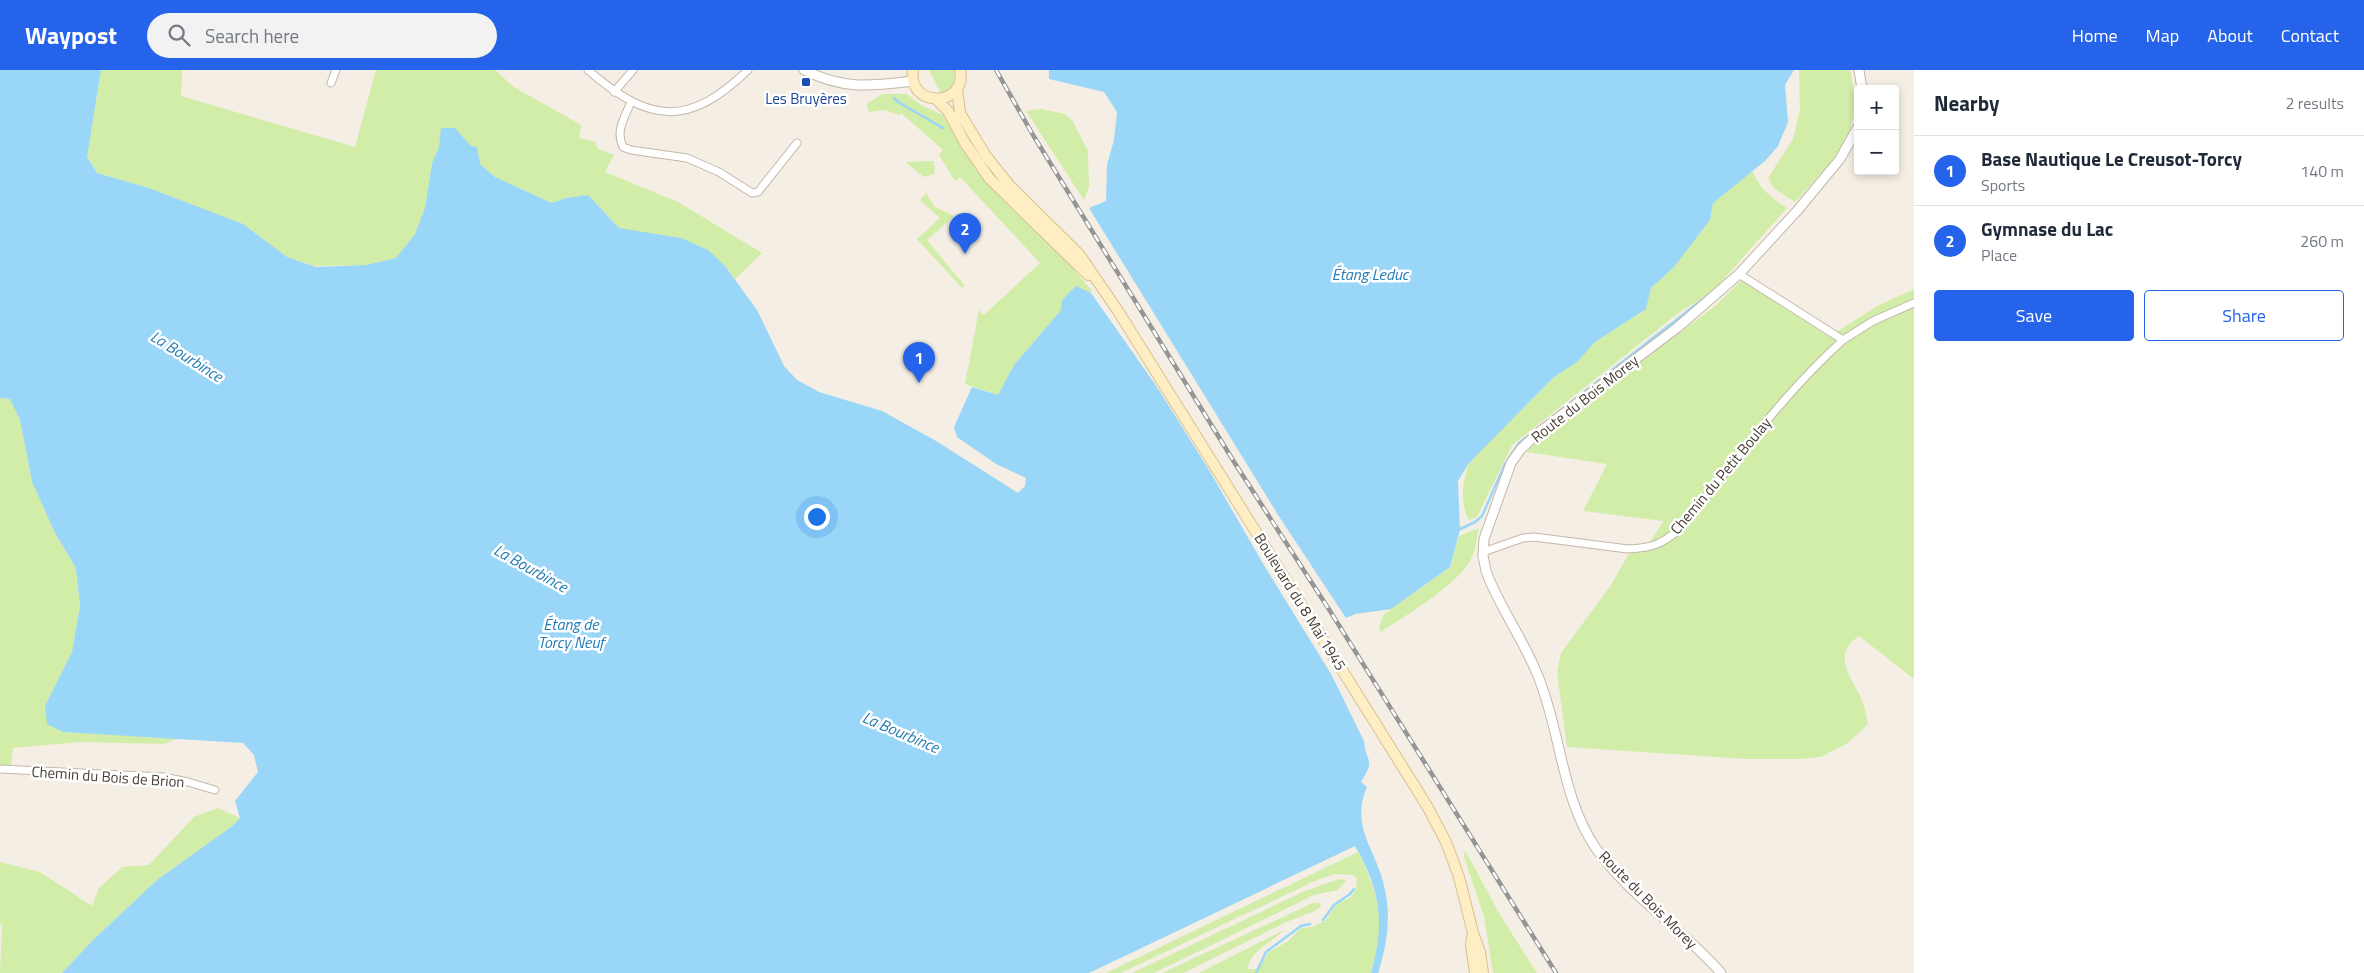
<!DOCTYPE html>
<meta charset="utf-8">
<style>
:root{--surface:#fff;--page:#f2f2f3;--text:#1f2937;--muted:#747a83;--line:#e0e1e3;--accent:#2563eb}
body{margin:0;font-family:"Titillium Web",sans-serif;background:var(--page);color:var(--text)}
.controls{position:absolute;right:15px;top:15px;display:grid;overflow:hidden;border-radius:5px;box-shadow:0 2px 8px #0003}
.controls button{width:45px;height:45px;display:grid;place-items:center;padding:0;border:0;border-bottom:1px solid var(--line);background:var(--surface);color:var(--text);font:25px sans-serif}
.you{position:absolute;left:816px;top:446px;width:18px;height:18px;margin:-12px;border:4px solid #fff;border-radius:50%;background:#1a73e8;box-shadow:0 0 0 8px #1a73e833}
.badge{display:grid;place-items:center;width:32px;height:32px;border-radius:50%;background:var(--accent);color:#fff;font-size:16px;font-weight:700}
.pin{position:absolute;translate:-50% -41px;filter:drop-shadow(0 1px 2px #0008)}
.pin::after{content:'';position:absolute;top:26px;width:18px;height:15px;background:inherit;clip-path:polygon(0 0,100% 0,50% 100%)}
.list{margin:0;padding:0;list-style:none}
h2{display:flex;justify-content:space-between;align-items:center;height:65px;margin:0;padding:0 20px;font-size:21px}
h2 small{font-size:16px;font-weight:400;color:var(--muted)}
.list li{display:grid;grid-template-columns:32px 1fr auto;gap:15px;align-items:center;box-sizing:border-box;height:70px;padding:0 20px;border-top:1px solid var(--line)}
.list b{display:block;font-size:19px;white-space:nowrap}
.list p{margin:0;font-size:16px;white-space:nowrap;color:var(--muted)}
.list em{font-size:16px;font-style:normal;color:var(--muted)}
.actions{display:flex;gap:10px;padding:15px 20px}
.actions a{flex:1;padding:11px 0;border:1px solid var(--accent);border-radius:5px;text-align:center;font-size:18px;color:var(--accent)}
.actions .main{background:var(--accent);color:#fff}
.icon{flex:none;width:28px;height:28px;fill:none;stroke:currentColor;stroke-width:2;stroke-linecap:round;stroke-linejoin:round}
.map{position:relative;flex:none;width:1914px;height:903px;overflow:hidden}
header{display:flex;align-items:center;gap:30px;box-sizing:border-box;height:70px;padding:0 25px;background:var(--accent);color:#fff}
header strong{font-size:24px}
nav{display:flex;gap:28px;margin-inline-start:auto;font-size:18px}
.search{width:350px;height:45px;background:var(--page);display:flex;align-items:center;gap:12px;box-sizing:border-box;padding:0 18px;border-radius:28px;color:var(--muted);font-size:19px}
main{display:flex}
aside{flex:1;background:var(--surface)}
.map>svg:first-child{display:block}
</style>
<header>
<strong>Waypost</strong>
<div class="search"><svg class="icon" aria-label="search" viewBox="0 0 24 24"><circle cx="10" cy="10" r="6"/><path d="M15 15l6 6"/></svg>Search here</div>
<nav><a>Home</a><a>Map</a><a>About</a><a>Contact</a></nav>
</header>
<main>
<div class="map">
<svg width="1914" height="903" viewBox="0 0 1914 903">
<rect width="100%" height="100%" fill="#f4eee4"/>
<path fill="#d1eda8" d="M101,0h81l-1,26 174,51 21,-77h119l19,17 67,38 -2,13 16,4 3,7 16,6 -9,17 73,30 84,51 -27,26 -10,-13 -106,-38 -31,-33 -22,3 -14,5 -57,-26 -15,-13 -9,-18 -29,-18 -3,19 -7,16 -7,45 -10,26 -19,24 -30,7 -52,1 -27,-9 -44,-33 -94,-36 -52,-15 -10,-16z
M929,0h25c3,12 -2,18 -12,25z
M1799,0h51c2,10 4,21 5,31 1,40 -35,73 -60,101l-20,-13 -7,-11 25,-39 7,-29z
M883,24h24l14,11 22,10 37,61 83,81 29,34 -31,19 -47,55 -16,30 -33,-11 14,-74 5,5 56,-52 -80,-86 -5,4 -16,-26 4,-5 -42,-37 -2,2 -15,-5 -15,2 -3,-8z
M1041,39l24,5 7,6 16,31 1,36 -5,13 -58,-89z
M933,91l2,8 -1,5 -10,3 -19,-15z
M1752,101c8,18 19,27 35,37l-73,82 -37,24 -165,131 -35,72 -8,3c-10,-18 -6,-39 0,-57l85,-86 23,-15 18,-20 51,-33 5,-21 23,-21 36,-47 3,-17z
M926,123l9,14 17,8 1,2 -26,23 38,46 -3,2 -45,-49 23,-21 -20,-18z
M1742,210l87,57 48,-31 37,-17v390l-55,-43c-24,16 -13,34 -2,54 6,11 9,22 11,34l-20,19 -27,14 -21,2h-54l-179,-12 -10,-75 4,-19 50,-68 17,-30 21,-12 15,-22 -81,-10 24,-47 -80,-12 9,-10 180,-137z
M0,328l10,1 10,21 12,62 23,51 21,35 4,38 -8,46 -27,54 18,26 115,6 -14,6 -84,-2 -67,6 -2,18 -11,-1z
M1479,458c-2,8 -3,19 -6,27 -12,29 -66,59 -92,77l-2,-4 4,-13 67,-48 9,-31z
M218,738l22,10 -9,9 -74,53 -64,60 -31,33h-62l2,-48 -2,-1v-62l40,10 52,34 7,-18 23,-21 27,-2 45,-48z
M1465,780l35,65 37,58h-44l-9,-57 -20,-59z
M1358,782c23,46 27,72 13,121h-172l85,-43c-10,11 -36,22 -36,39h10l11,-17 19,-11 13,-13 11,-1 13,-6 11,-16 15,-8 5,-8 1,-10 -4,-4 -18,-1 -18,6 -196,93h-15z
M1339,809l7,1 -8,10 -24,5 -160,78h-22l173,-82z
M1313,833h6l2,3 -4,4 -28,11 -106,52h-21z"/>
<path fill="#99d6f7" d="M0,0h101l-14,87 10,16 52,15 94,36 44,33 29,10 50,-2 30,-7 19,-24 10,-26 7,-45 7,-16 2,-19h14l16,18 6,1 3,17 15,13 57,26 14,-5 22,-3 31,33 62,10 27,12 17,16 32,44 27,56 13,14 22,12 63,19 54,30 82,52 7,-7 1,-8 -30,-14 -39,-27 -3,-10 18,-40 26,8 16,-30 47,-55 1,-10 14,-14 15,7 66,94 52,83 53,92 69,112 33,67c2,22 12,17 -3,41l6,5c-18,41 11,64 18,103 6,28 2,55 -7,83h-7c14,-50 10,-82 -16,-127l-266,127h-1027l31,-33 64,-60 74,-53 9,-9 -5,-17 23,-29 -4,-17 -11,-12 -180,-11 -16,-8 -2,-18 27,-54 8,-46 -4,-38 -21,-35 -23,-51 -12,-62 -10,-21 -10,-1z
M1049,0h745l-9,15 3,37 -10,24 -13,15 -52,42 -3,17 -36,47 -23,21 -5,21 -51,33 -18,20 -23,15 -85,86 -11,18 2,49 -10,37 -59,42 -36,5 -9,4 -66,-100 -191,-310 17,-7 1,-36 7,-25 3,-28 -13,-20 -55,-13z"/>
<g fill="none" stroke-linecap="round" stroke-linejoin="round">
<path stroke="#99d6f7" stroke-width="2.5" d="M894,28l4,4 45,26
M1456,461l19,-9 7,-6 23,-52 14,-21 189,-148
M1323,850l11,-15 16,-11 4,-5
M1256,903l10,-21 35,-26 9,-2"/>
<defs>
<path id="minor" d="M588,0c61,53 100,58 160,0
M331,13l5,-13
M614,22l19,-22
M631,32c-6,15 -16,29 -8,45l8,3 56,8 32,14 33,21 6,-1 39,-49
M1739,204l104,66 30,-19 41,-18
M1483,482l40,-14 11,-1 94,12c25,-1 34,-5 53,-21 52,-64 100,-132 162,-188
M0,699l163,8 25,5 27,8"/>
<path id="tertiary" d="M804,0c41,20 65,16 109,11
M1859,0l3,19
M1721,903c-38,-44 -93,-78 -126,-126 -34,-51 -34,-115 -57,-171 -14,-36 -39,-69 -52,-105l-3,-15 1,-17 27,-76 10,-14 17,-16 140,-106 61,-53 58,-63 43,-52 18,-32"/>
<path id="secondary" d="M913,0c-6,39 55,37 47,0
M957,19l3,24 26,43 24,30 69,68 39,57 309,495 19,36 13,35 14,56 7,19 3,21
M936,29l12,12 17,32 24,35 99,97
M1472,867l-1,8 4,28"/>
</defs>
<use href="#minor" stroke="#c3b8a9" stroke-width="9"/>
<use href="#tertiary" stroke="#c3b8a9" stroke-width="11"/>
<use href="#secondary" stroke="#d8c28f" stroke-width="12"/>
<use href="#minor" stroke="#fff" stroke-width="7"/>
<use href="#tertiary" stroke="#fff" stroke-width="9"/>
<use href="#secondary" stroke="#ffedc3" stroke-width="10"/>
<defs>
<path id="rail" d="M996,0l37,65 203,330 94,146 226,362"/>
</defs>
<use href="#rail" stroke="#959595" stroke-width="4.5"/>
<use href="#rail" stroke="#fff" stroke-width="2.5" stroke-dasharray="8" stroke-linecap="butt"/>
</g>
<rect fill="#1a4fb4" stroke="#fff" stroke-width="2" x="801" y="7" width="10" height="10" rx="2.5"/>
<g text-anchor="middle" stroke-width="5" stroke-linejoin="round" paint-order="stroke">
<g font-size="15" fill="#164399" stroke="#fff">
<text x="806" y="34">Les Bruyères</text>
</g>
<g font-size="15" fill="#473e33" stroke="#fff">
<text transform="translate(1585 329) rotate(-38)" y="5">Route du Bois Morey</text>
<text transform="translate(1721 406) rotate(-50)" y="5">Chemin du Petit Boulay</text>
<text transform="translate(1300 532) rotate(58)" y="5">Boulevard du 8 Mai 1945</text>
<text transform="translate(108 707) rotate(4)" y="5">Chemin du Bois de Brion</text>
<text transform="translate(1648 830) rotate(45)" y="5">Route du Bois Morey</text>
</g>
<g font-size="16" font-style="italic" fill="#217db4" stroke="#fff">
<text x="1370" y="210">Étang Leduc</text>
<text transform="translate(187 286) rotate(32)" y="6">La Bourbince</text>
<text transform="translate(531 498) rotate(29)" y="6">La Bourbince</text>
<text x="571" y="560">Étang de<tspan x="571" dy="18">Torcy Neuf</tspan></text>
<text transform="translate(901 662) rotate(23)" y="6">La Bourbince</text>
</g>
</g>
</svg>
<div class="controls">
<button>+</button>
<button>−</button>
</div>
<div class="you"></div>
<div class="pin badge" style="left:919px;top:313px">1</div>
<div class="pin badge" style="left:965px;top:184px">2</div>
</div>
<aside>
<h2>Nearby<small>2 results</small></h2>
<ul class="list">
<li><span class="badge">1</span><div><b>Base Nautique Le Creusot-Torcy</b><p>Sports</p></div><em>140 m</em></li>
<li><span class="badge">2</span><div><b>Gymnase du Lac</b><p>Place</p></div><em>260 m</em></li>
</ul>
<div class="actions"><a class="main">Save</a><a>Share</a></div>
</aside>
</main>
